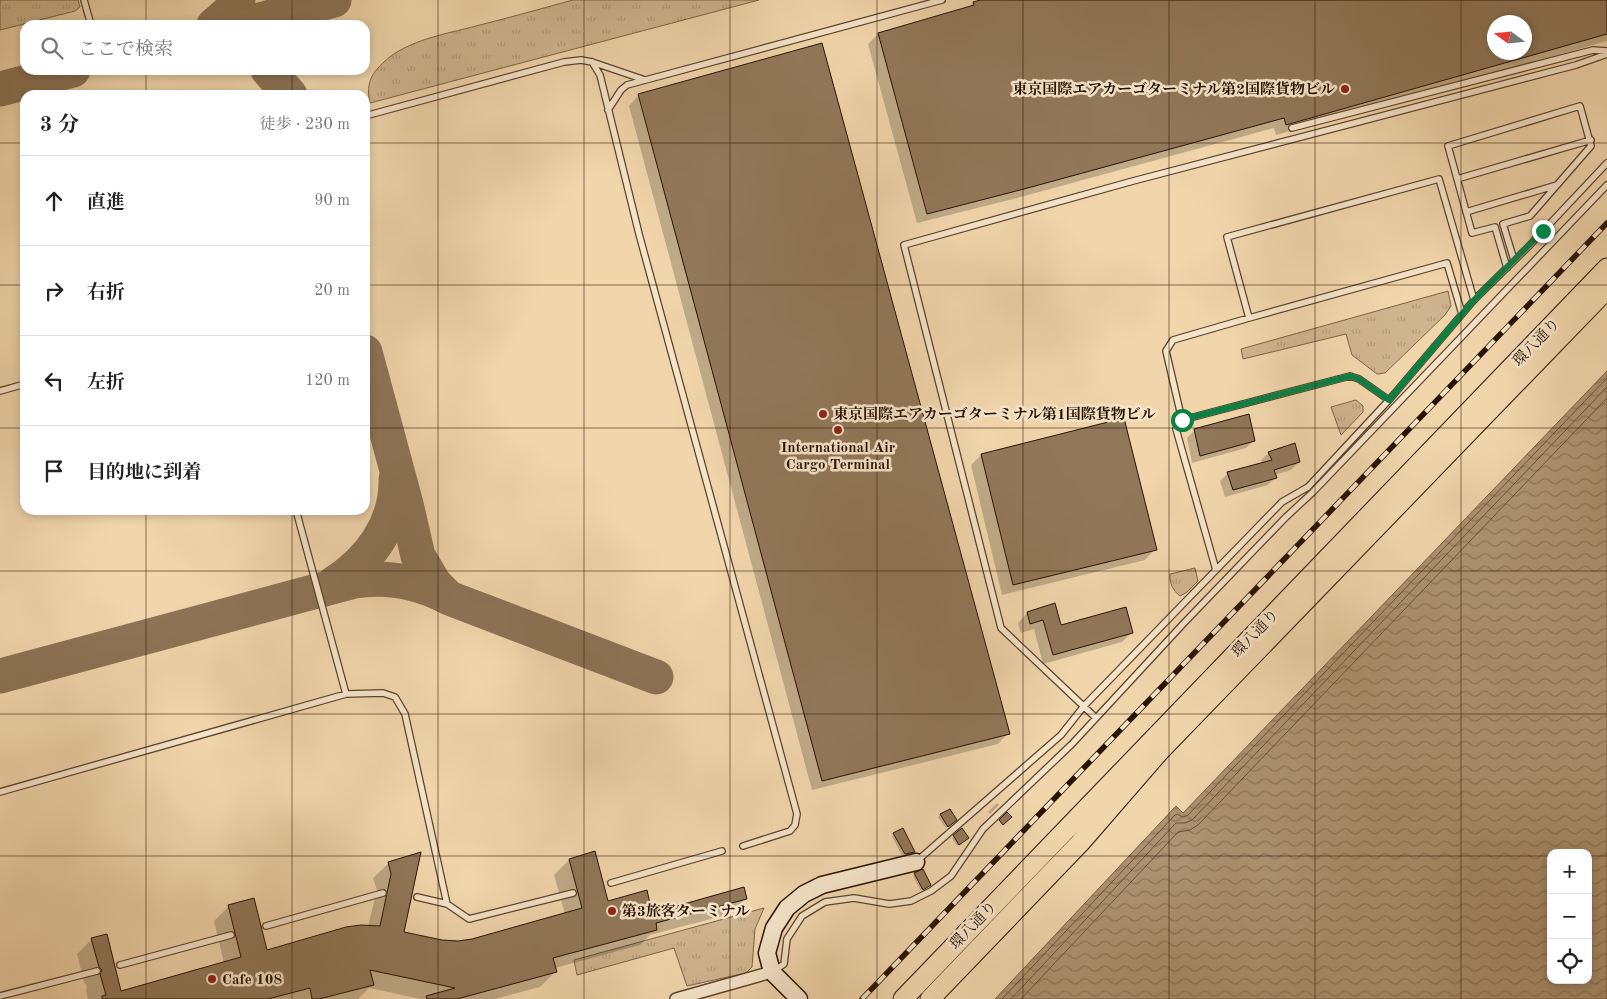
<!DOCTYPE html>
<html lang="ja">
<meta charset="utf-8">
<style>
:root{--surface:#fff;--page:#f6f6f6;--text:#222;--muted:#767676;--line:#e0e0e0}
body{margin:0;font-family:"Old Standard TT","Noto Serif JP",serif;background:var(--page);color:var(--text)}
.controls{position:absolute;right:15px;bottom:15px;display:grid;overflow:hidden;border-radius:10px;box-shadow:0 2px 8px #0003}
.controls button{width:45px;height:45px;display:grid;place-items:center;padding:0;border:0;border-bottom:1px solid var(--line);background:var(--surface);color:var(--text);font:25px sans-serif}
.compass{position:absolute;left:1487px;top:15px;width:45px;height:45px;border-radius:50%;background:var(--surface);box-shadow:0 2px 8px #0003;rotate:285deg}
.stop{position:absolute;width:15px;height:15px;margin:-11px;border:4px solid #0b8043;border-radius:50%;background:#fff}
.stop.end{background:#0b8043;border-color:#fff;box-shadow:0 1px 5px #0008}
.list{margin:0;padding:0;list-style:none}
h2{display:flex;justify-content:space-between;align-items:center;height:65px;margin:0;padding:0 20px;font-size:21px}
h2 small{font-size:16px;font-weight:400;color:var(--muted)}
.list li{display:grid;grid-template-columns:32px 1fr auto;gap:15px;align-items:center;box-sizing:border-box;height:90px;padding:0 20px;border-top:1px solid var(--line)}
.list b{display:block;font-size:19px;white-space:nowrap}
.list em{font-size:16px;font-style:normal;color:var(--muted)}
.icon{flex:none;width:28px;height:28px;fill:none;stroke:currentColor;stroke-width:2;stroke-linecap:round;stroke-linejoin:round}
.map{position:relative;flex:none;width:1607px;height:999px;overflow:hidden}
.search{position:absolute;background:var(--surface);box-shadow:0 2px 8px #0003;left:20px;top:20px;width:350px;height:55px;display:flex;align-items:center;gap:12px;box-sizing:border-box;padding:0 18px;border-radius:15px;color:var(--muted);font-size:19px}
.panel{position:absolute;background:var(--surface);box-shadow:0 2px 8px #0003;left:20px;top:90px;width:350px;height:425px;border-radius:15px}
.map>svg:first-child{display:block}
</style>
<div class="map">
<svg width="1607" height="999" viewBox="0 0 1607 999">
<defs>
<pattern id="grass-tufts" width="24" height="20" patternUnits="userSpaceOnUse" patternTransform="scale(1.25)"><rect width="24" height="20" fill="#cfb58f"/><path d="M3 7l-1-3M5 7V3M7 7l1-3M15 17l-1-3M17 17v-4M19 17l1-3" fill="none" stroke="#b29b7a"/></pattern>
<pattern id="water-waves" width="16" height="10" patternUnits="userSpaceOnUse" patternTransform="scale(1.25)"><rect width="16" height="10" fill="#ad9372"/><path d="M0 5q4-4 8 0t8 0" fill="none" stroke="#8d775b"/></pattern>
</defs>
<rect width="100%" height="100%" fill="#f1d6ac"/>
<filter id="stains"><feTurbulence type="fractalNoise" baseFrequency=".004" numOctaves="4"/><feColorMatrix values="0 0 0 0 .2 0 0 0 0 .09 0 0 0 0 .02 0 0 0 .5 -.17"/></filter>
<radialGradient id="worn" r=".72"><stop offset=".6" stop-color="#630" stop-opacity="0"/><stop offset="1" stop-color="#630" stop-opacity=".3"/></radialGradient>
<path fill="url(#grass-tufts)" stroke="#7c6448" d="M0,0h78l2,7 -5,4 -75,19z
M573,0h186l-389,103c-4,-17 0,-29 14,-41 23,-22 62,-28 92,-36 32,-8 64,-17 97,-26z
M1448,291l3,15 -6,9 -60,58 -8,1 -25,-19 -6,-21 -103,25 -2,-10z
M1356,400l7,6v6l-22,23 -10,-28z
M1195,568l3,13 -11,11 -7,4c-7,-5 -11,-14 -10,-22z
M764,908l-9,21 -3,38 -6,6 -59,13 -13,-38 -97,27 -3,-15z"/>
<path fill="url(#water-waves)" stroke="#785f44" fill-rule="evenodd" d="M1607,371v628h-612l181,-193 7,7zM1551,853h37v127h-37z"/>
<path fill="#0003" fill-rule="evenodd" d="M985,0h622v41l-331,94 -2,-7 -261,71 -96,24 -49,-179 10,-10 90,-26 5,-5zM1494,22h30v30h-30z
M639,95l369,638 -10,11 -186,46 -183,-684z
M1194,431l60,9 -8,8 -54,15 -5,-25z
M1269,453l30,9 -8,8 -17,5 1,3 -7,7 -43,12 -5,-16 8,-8 35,-10 -2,-3z
M981,455l174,94 -10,11 -143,35 -31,-130z
M1054,605l7,21 71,6 -10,10 -79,22 -9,-35 -13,4 -3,-10 9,-10z
M997,803l2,2 -9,9 -2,-2z
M940,815l15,5 -9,8 -8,-11z
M962,829l4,11 -9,6 -5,-8z
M894,834l19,18 -1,2 -10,2 -10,-20z
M419,854l-17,79 40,8 16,1 14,-2 93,-26 -11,-39 15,-15 38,42 44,13 94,-16 -15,15 -80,21 -10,10 -85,23 1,3 -16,16 -45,12h-75h1l-52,-11 -11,11h-270l-2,-9 1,-4 -3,-4 -7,-28 15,-15 28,53 104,-29 -10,-42 15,-15 37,45 102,-25 9,-36 -4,-12 16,-15z
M915,874l12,13 -6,4 -8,-15z"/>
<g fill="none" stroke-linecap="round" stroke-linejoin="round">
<path stroke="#6a5239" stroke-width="1" d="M1002,999l173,-184 2,-1 6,3 5,-2 419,-437
M1011,999l165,-176h9l7,-3 415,-433
M1021,999l157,-167 12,-2 8,-5 409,-427"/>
<path stroke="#8c7456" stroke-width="35" d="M214,25l14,-12 10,-13
M241,25l93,-25
M268,70l22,25
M0,89l73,-19
M365,352l41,152 12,52 16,27 14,14
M333,584c36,-23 64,-59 63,-105
M0,676l354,-95c34,-5 64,0 95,17l207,79"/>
</g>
<path fill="#917859" stroke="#281200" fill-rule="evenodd" d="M980,0h627v34l-321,91 -2,-7 -260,71 -97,25 -49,-181 96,-28 -1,-3zM1494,22h30v30h-30z
M822,43l188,691 -188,47 -184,-687z
M1249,414l6,27 -55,15 -6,-27z
M1124,418l33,132 -144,35 -32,-131z
M1295,443l5,19 -26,8 3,8 -44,12 -6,-18 45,-12 -4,-8z
M1055,603l6,22 65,-18 7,26 -80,22 -10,-35 -13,4 -3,-12z
M950,809l7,11 -9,7 -8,-13z
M1007,812l5,5 -9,8 -4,-5z
M903,828l12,24 -10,2 -12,-21z
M962,828l7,10 -10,7 -6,-10z
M595,851l13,50 39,-11 5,23 92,-26 3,12 -91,24 1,7 -104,28 4,14 -100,27h-30l-1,-3 29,-8 -85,-18 4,15 -55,14h-7l-2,-11 -42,11h-166v-3l4,-1 -6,-21 2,-4 -3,-3 -8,-29 16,-4 14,57 120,-34 -13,-52 26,-7 13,52 79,-23 15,-2 19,1 11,-52 -3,-12 33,-10 -17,80 38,8 16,1 14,-2 110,-31 -13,-49z
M923,869l8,16 -8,5 -9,-17z"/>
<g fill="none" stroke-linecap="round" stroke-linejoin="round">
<defs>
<path id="lane" d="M84,0l7,25
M592,62l8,13 39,159 158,580 -2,11 -5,6 -47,15
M608,110l13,-20 6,-5 315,-85
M365,116l199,-54 17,-2 11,2 53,18
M1292,128l301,-78 14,1
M1457,179l134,-39
M1466,212l91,-27
M1507,268l-12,-41 -23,6 -24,-87 132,-40 11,40 -61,70 -27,8 11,36
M1462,314l-15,-51 -198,55 -22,-81 212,-58 35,121
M0,391l25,-7
M1182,420l-16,-69 7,-11 76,-22
M296,510l50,184
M1216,570l-40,-141 6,-9 168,-44 9,3 30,21
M1096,718l-95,-90 -97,-383 229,-64 443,-116 31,-11
M0,792l346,-98 37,-1 12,4 10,17 42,190
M918,860l143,-125 23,-29 198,-204 26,-15 81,-87 85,-100 54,-53 79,-84
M611,883l111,-32
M417,897l30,7 22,15 104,-26
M266,926l117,-33
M120,965l111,-30
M774,971l10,-7 3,-25 15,-23 23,-14 29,-4 35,6 22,-3 20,-10 20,-15 32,-47 89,-85 112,-121 102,-106 27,-25 294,-307
M0,996l97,-25"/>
<path id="street" d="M676,999l96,-27"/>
<path id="secondary" d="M799,999l-27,-27 -5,-19 7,-25 13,-20 17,-14 18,-9 94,-23"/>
<path id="primary" d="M903,999l704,-731
M930,999l150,-156 79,-91 448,-463"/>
</defs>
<use href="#lane" stroke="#5a432b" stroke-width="8"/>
<use href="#street" stroke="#5a432b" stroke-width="14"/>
<use href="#secondary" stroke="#281200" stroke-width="19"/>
<use href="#primary" stroke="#281200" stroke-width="21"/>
<use href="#lane" stroke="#f6e4c9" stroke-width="5.5"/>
<use href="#street" stroke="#f6e4c9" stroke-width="11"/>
<use href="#secondary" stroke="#f6e4c9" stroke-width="16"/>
<use href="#primary" stroke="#f1d6ac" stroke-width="19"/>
<defs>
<path id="rail" d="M862,999l745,-776"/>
</defs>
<use href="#rail" stroke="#281200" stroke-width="5.5"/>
<use href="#rail" stroke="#f6e4c9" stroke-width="4" stroke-dasharray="11" stroke-linecap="butt"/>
</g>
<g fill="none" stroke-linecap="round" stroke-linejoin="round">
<path stroke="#0b8043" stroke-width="6" d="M1182,420l168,-44 9,3 30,21 85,-100 69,-69"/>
</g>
<path fill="none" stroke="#281200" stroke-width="1" stroke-opacity="0.55" d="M146,0v25M292,0v25M438,0v999M584,0v999M730,0v999M877,0v999M1023,0v999M1169,0v999M1315,0v999M1461,0v999M146,70v25M292,70v25M0,143h25M365,143h1242M0,285h25M365,285h1242M0,428h25M365,428h1242M146,510v489M292,510v489M0,571h1607M0,714h1607M0,856h1551M1588,856h19"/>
<g fill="#8f2418" stroke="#f6e4c9" stroke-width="2">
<circle cx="1345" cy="89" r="5"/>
<circle cx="823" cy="414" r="5"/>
<circle cx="838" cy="430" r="5"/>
<circle cx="612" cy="911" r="5"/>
<circle cx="212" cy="979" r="5"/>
</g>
<g text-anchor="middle" stroke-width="5" stroke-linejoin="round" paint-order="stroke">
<g font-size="15" font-weight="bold" fill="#281200" stroke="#f6e4c9" text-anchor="start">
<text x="1335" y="94" text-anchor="end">東京国際エアカーゴターミナル第2国際貨物ビル</text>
<text x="833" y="419">東京国際エアカーゴターミナル第1国際貨物ビル</text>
<text x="838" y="452" text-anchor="middle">International Air<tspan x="838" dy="17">Cargo Terminal</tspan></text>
<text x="622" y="916">第3旅客ターミナル</text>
<text x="222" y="984">Cafe 108</text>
</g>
<g font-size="15" fill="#281200" stroke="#f6e4c9">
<text transform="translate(1536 342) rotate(-46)" y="5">環八通り</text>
<text transform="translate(1255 633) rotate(-46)" y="5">環八通り</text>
<text transform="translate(973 925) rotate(-46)" y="5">環八通り</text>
</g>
</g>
<rect width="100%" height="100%" filter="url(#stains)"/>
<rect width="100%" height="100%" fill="url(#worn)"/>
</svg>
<div class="controls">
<button>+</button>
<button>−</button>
<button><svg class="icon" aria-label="locate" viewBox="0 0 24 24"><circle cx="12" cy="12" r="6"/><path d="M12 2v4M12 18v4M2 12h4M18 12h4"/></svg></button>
</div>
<svg class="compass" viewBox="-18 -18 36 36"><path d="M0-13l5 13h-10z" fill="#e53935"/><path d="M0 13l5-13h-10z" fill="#767676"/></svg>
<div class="stop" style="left:1182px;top:420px"></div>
<div class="stop end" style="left:1543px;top:231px"></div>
<div class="search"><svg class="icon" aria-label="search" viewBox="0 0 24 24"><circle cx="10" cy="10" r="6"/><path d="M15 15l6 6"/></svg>ここで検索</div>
<section class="panel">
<h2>3 分<small>徒歩 · 230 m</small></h2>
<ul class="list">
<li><svg class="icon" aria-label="ahead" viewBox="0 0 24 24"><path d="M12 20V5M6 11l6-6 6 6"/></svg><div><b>直進</b></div><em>90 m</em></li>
<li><svg class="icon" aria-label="right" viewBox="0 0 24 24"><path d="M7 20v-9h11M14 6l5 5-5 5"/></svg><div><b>右折</b></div><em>20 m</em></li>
<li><svg class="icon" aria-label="left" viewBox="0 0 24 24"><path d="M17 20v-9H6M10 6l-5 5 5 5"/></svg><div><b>左折</b></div><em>120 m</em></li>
<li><svg class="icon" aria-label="arrive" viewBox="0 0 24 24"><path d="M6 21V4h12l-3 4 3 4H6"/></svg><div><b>目的地に到着</b></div></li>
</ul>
</section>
</div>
